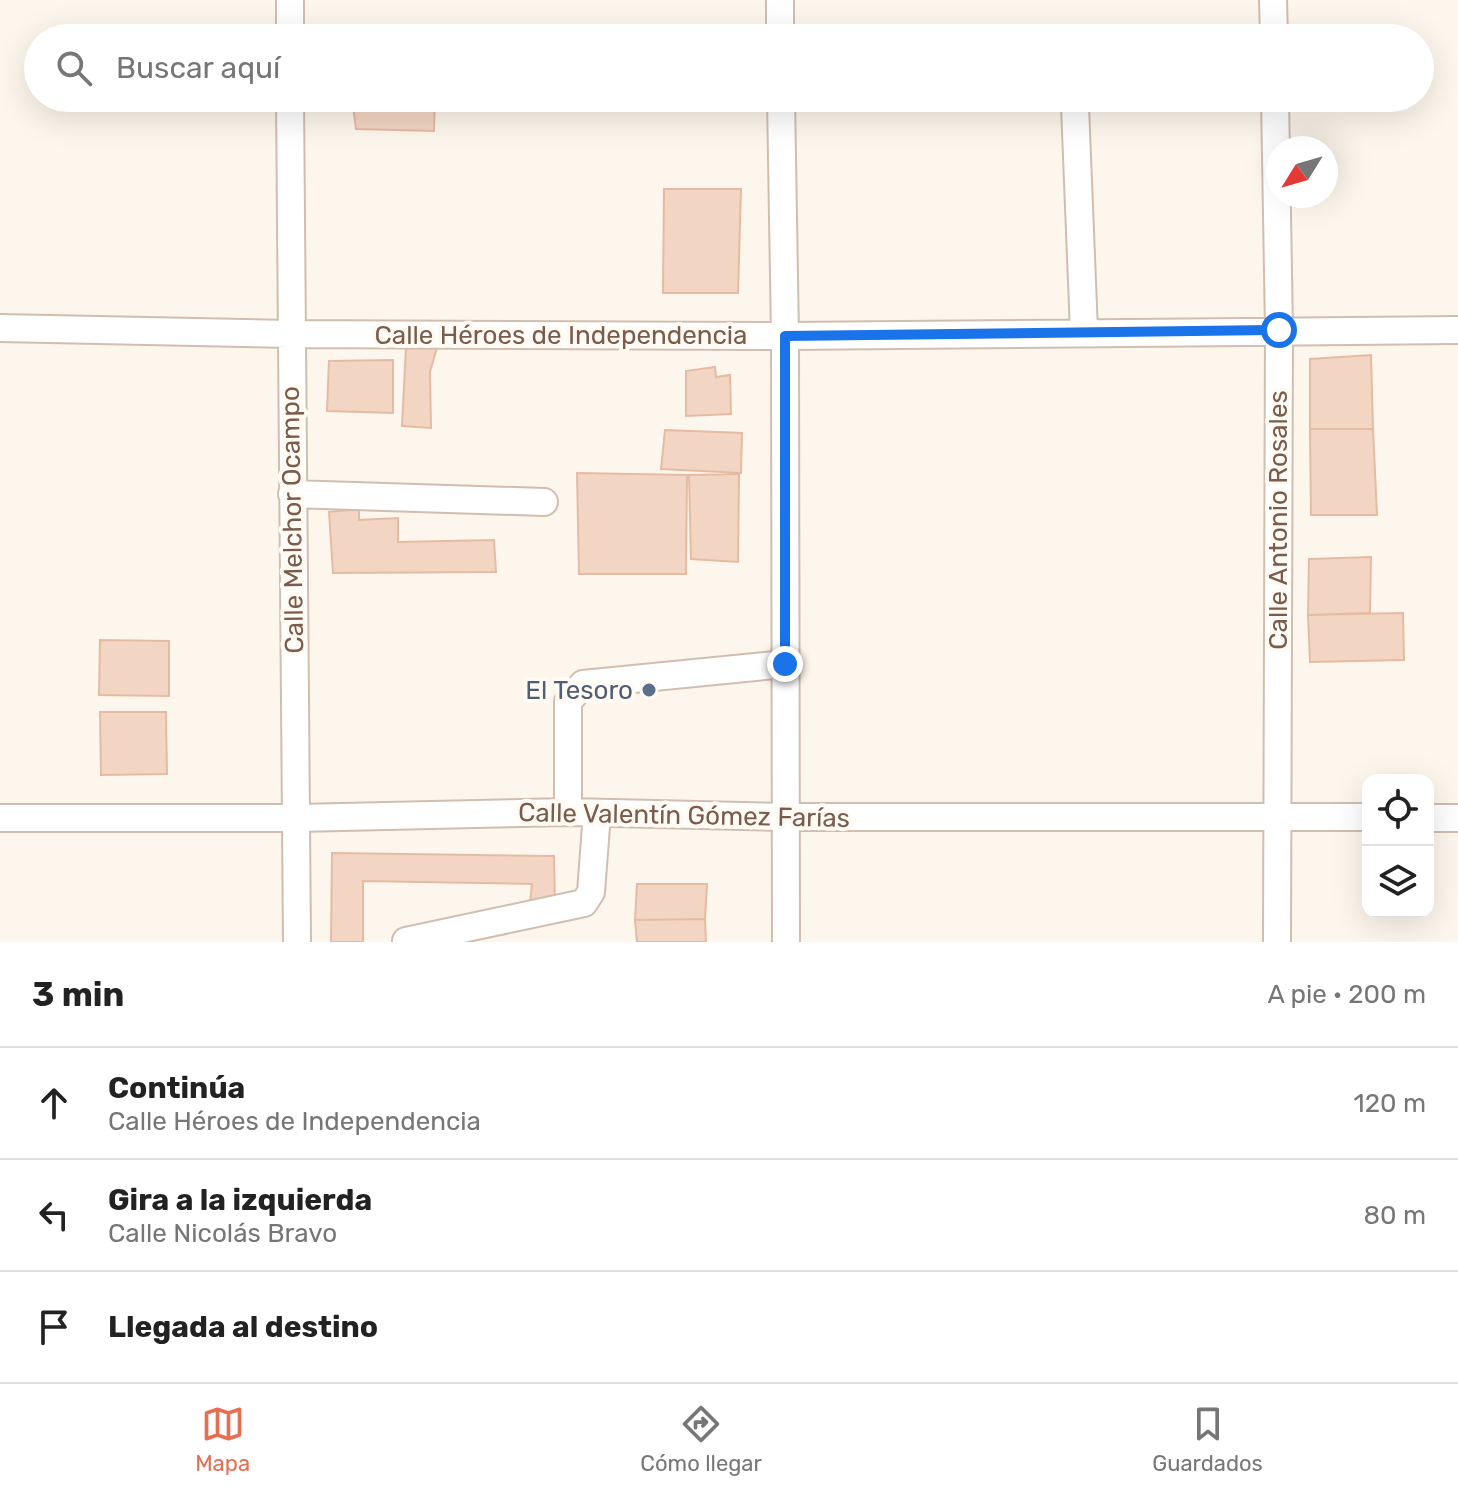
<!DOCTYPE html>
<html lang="es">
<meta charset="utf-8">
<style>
:root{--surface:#fff;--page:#f2f2f2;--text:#222;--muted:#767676;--line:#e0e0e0;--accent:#e76f51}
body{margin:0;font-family:Rubik,sans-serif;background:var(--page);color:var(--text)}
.controls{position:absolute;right:24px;bottom:24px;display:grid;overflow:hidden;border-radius:16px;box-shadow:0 8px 32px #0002}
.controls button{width:72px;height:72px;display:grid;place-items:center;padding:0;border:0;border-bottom:2px solid var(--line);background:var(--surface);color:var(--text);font:40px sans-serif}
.compass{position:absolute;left:1266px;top:136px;width:72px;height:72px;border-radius:50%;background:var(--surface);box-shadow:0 8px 32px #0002;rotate:233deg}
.stop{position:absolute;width:24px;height:24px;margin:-18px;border:6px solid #1a73e8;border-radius:50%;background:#fff}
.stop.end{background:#1a73e8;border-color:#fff;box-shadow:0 2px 8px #0008}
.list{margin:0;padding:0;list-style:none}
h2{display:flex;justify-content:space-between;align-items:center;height:104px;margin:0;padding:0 32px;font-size:34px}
h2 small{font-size:26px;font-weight:400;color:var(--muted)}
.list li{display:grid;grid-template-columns:52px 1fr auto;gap:24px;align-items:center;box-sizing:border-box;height:112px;padding:0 32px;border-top:2px solid var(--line)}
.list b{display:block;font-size:30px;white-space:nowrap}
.list p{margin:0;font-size:26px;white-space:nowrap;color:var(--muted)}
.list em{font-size:26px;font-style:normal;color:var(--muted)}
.icon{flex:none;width:44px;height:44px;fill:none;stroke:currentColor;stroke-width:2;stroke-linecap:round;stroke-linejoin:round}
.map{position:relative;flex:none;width:1458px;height:942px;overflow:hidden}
.search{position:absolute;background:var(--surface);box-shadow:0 8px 32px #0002;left:24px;right:24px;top:24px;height:88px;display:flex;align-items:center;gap:20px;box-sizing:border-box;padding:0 28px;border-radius:44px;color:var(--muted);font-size:30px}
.sheet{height:440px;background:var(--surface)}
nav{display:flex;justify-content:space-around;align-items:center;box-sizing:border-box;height:112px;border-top:2px solid var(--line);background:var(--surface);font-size:22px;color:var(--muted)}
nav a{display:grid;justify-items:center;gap:4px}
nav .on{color:var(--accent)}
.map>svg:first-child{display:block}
</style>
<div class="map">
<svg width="1458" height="942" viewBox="0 0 1458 942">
<rect width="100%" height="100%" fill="#fdf6ec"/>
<path fill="#f3d5c3" stroke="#e6bba3" stroke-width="2" d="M352,98h83l-1,33 -78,-2z
M664,189h77l-3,104h-75z
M438,344l-8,28 1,56 -29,-2 4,-79z
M1371,355l2,74h-63v-70z
M393,360v53l-66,-2 2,-50z
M715,367l1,10 14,-2 1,39 -45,2v-45z
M1310,429h63l4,86h-66z
M665,430l77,3 -1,40 -80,-4z
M577,473l110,2 -1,99h-107z
M739,474l-1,88 -47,-3 -2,-84z
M359,509v11l39,-2v24l96,-2 2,32 -163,1 -4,-61z
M1371,557l-1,56 -62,2 1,-56z
M1403,613l1,47 -94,2 -2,-47z
M100,640l69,1v55l-70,-1z
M100,712h66l1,62 -66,1z
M332,853l222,3 1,52 -26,3 3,-27 -169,-3v61h-32z
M637,884h70l-2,35 -70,1z
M705,919l1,23h-69l-2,-22z"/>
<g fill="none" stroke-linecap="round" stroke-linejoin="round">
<defs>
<path id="minor" d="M290,0v38
M780,0v38
M1273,0l1,38
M290,98l7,844
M781,98l4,238 1,606
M1275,98l4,232 -2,612
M1075,106l9,226
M0,328l290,6 495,2 673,-6
M292,494l252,8
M568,812v-110l15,-18 202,-20
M0,818h297l271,-6 217,5h583
M1428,818h30
M406,941l178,-38 7,-11 6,-79"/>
</defs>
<use href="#minor" stroke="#d1beb0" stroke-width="30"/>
<use href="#minor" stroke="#fff" stroke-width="26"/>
</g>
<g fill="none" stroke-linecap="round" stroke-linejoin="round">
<path stroke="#1a73e8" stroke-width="10" d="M785,664v-328l494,-6"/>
</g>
<circle fill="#5c6f8a" stroke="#fffaf3" stroke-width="3" cx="649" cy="690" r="8"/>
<g text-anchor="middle" stroke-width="8" stroke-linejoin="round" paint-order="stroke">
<g font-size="26" fill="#7a5c4d" stroke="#fffaf3">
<text x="561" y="344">Calle Héroes de Independencia</text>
<text transform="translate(292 520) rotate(-91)" y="9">Calle Melchor Ocampo</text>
<text transform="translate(1278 520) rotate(-90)" y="9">Calle Antonio Rosales</text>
<text transform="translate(684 815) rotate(1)" y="9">Calle Valentín Gómez Farías</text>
</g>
<g font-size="26" fill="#4e5e75" stroke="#fffaf3" text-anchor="end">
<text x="633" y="699">El Tesoro</text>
</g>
</g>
</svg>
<div class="controls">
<button><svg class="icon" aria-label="locate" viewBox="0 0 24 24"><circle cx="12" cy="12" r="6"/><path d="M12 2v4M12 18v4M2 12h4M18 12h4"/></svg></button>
<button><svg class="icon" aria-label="layers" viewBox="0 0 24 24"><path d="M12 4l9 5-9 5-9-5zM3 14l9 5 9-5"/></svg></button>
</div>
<svg class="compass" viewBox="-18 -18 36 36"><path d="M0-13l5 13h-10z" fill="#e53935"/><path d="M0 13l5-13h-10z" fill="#767676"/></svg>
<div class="stop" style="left:1279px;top:330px"></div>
<div class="stop end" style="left:785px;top:664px"></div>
<div class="search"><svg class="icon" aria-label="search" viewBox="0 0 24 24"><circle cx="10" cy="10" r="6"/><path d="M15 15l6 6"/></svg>Buscar aquí</div>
</div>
<section class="sheet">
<h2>3 min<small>A pie · 200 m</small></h2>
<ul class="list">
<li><svg class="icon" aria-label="ahead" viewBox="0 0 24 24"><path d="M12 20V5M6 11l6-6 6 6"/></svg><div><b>Continúa</b><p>Calle Héroes de Independencia</p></div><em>120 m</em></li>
<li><svg class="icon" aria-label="left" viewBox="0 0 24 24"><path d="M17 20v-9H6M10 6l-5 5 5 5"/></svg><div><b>Gira a la izquierda</b><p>Calle Nicolás Bravo</p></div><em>80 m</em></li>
<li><svg class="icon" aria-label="arrive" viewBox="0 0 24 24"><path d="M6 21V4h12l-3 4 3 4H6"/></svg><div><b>Llegada al destino</b></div></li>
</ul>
</section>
<nav>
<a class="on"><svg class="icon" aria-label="map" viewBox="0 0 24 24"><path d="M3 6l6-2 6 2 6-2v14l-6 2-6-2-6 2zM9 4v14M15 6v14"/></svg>Mapa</a>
<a><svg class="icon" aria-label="directions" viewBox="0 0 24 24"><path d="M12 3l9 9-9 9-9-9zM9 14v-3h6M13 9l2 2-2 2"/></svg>Cómo llegar</a>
<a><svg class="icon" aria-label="saved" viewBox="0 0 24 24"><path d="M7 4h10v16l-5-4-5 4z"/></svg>Guardados</a>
</nav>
